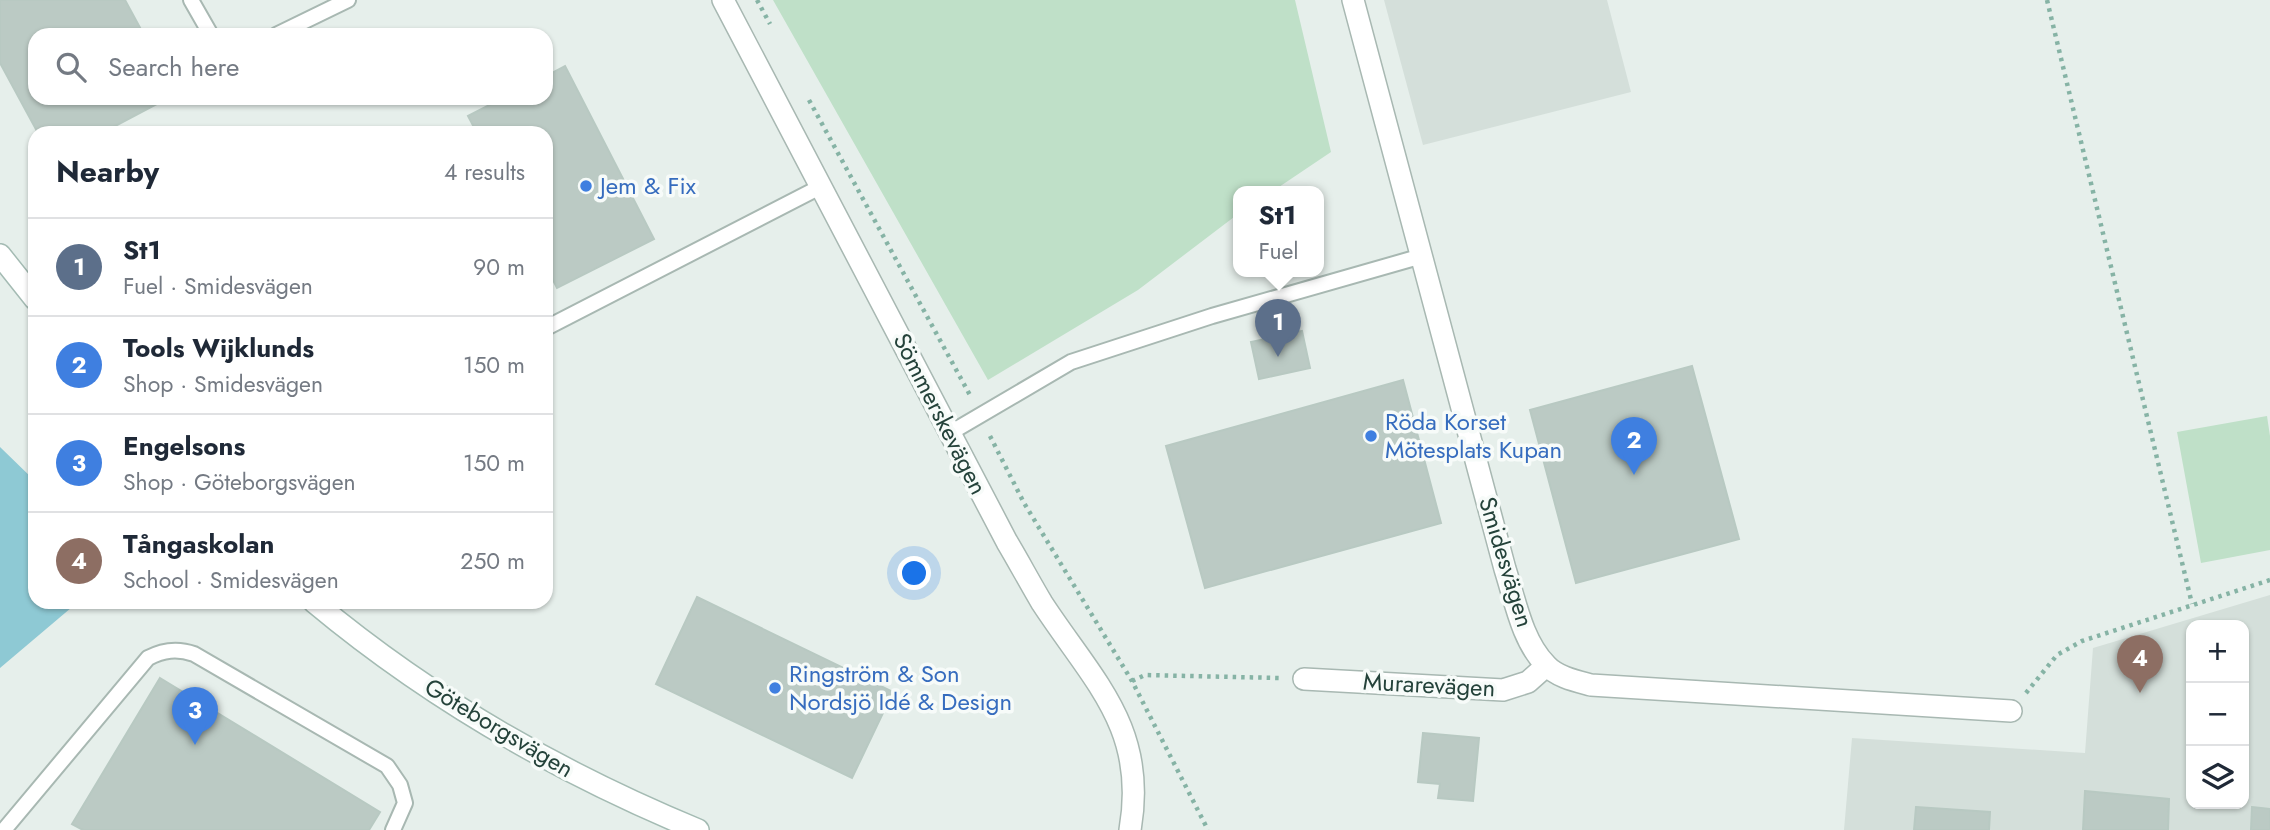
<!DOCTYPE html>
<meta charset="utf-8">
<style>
:root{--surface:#fff;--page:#f2f2f3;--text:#1f2937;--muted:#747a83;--line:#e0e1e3;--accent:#db2777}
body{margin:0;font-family:Jost,sans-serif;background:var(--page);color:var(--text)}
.controls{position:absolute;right:21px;bottom:21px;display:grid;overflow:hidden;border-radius:14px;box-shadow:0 2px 5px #0004}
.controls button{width:63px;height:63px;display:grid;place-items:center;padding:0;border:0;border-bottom:2px solid var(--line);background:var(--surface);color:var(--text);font:35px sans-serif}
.you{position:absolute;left:915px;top:574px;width:24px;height:24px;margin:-18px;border:5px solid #fff;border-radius:50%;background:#1a73e8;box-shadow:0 0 0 10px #1a73e833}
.badge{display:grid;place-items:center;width:46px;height:46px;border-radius:50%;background:var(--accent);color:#fff;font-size:23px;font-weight:700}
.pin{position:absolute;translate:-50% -58px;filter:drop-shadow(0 2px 4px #0008)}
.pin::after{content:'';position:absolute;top:37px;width:24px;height:21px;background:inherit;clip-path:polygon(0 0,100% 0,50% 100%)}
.popup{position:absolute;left:1233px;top:186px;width:91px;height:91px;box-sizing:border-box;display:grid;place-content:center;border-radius:14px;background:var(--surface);filter:drop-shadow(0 2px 5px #0005);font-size:23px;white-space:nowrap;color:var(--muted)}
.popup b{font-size:26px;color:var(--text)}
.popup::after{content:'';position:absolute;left:50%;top:100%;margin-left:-14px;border:14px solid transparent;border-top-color:var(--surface)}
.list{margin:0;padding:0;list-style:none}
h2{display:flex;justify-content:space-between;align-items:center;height:91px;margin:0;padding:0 28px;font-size:30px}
h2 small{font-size:23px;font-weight:400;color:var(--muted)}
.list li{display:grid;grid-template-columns:46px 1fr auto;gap:21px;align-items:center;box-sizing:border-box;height:98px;padding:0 28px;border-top:2px solid var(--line)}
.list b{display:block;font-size:26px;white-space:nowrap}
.list p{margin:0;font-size:23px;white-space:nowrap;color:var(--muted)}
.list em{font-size:23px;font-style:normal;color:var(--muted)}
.icon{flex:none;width:38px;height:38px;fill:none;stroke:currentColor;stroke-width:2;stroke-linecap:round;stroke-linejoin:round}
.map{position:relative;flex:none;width:2270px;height:830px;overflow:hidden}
.search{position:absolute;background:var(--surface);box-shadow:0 2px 5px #0004;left:28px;top:28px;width:525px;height:77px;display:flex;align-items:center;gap:18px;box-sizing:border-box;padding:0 24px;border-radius:21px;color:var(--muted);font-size:26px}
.panel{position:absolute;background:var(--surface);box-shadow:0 2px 5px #0004;left:28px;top:126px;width:525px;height:483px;border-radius:21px}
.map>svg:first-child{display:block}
</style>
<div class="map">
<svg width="2270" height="830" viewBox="0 0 2270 830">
<rect width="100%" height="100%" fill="#e6efeb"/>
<path fill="#d4dfda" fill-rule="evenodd" d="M1384,0h223l24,92 -208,53z
M2270,595v235h-426l8,-92 233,15 8,-105zM2191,625h53v179h-53z"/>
<path fill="#bfe0c8" d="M773,0h522l36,152 -58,39h-35v23l-100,76 -150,90z
M2267,416l3,20v114l-69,13 -24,-131z"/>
<path fill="#8ec9d4" d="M0,447l35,34v121h43l-78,66z"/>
<path fill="#bbcac4" stroke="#b8c9c2" stroke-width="2" d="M0,0h125l19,35h-109v63h133l-66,35h-64l-38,-70z
M565,66l89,173 -97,49 -11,-22v-133h-69l-9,-17 35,-18h43v-22z
M1302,331l8,37 -51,11 -8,-37z
M1692,366l47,173 -163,44 -46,-173z
M1403,380l38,143 -236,65 -39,-142z
M697,597l196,95 -41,86 -196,-94z
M160,678l220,134 -11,18h-286l-11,-6z
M1423,733l56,5 -6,63 -35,-3 2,-14 -22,-2z
M2085,791l84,8 -1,31h-85z
M1916,807l74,5 -1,18h-75z
M2252,807l18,2v21h-19z"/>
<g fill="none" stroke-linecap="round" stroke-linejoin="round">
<defs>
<path id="service" d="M191,0l20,35
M276,35l72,-35
M546,328l276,-142
M950,433l121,-71 141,-46 210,-60
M4,830l144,-172c15,-8 29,-10 46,-4l193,112 13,19 5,18 -12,27"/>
<path id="minor" d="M1353,0l152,569c10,31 17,72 41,96 11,12 30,16 45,20l420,26
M1304,679l199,11 25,-8 18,-16"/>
<path id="tertiary" d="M723,0l284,542c12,20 23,41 35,61 51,78 106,125 88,227"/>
<path id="secondary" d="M0,255l35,44
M314,602c115,96 246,171 384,228"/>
</defs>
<use href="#service" stroke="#a8b8b2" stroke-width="18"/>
<use href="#minor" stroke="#a8b8b2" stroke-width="24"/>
<use href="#tertiary" stroke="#a8b8b2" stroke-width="24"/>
<use href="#secondary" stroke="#a4bbb3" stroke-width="24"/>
<path stroke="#86b3a5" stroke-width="4.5" stroke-dasharray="3.5 5" stroke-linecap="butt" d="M757,0l13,24
M2047,0l145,604
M809,100l162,297
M990,436l34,67 108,178 76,149
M1132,681l13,-6 134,3
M2026,693l31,-38 25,-14 188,-61"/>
<use href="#service" stroke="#fff" stroke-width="14"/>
<use href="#minor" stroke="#fff" stroke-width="21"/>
<use href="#tertiary" stroke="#fff" stroke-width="21"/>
<use href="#secondary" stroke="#fff" stroke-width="21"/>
</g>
<g fill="#3f7fe0" stroke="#f7fbf9" stroke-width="2.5">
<circle cx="586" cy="186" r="7"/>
<circle cx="1371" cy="436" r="7"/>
<circle cx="775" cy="688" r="7"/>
</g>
<g text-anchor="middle" stroke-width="7" stroke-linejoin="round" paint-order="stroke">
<g font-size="24" fill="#366cbe" stroke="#f7fbf9" text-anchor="start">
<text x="600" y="194">Jem &amp; Fix</text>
<text x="1385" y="430">Röda Korset<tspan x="1385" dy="28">Mötesplats Kupan</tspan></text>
<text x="789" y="682">Ringström &amp; Son<tspan x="789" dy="28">Nordsjö Idé &amp; Design</tspan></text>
</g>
<g font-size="24" fill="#24423a" stroke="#f7fbf9">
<text transform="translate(940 414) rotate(63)" y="8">Sömmerskevägen</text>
<text transform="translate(1506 562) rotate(73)" y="8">Smidesvägen</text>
<text transform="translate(1429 685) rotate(3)" y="8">Murarevägen</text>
<text transform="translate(499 728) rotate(31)" y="8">Göteborgsvägen</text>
</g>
</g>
</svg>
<div class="controls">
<button>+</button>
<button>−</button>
<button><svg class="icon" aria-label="layers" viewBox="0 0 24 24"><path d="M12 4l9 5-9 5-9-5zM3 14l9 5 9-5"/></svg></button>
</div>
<div class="you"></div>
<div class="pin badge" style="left:1278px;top:357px;background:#5c6f8a">1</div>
<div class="popup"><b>St1</b>Fuel</div>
<div class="pin badge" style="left:1634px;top:475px;background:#3f7fe0">2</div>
<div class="pin badge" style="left:195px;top:745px;background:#3f7fe0">3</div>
<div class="pin badge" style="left:2140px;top:693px;background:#8d6e63">4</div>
<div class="search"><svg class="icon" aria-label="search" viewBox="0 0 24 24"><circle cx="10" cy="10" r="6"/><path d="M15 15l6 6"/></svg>Search here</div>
<section class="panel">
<h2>Nearby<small>4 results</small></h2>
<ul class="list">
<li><span class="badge" style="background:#5c6f8a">1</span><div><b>St1</b><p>Fuel · Smidesvägen</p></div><em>90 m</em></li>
<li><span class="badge" style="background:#3f7fe0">2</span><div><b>Tools Wijklunds</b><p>Shop · Smidesvägen</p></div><em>150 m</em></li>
<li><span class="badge" style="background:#3f7fe0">3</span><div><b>Engelsons</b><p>Shop · Göteborgsvägen</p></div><em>150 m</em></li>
<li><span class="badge" style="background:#8d6e63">4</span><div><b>Tångaskolan</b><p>School · Smidesvägen</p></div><em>250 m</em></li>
</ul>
</section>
</div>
